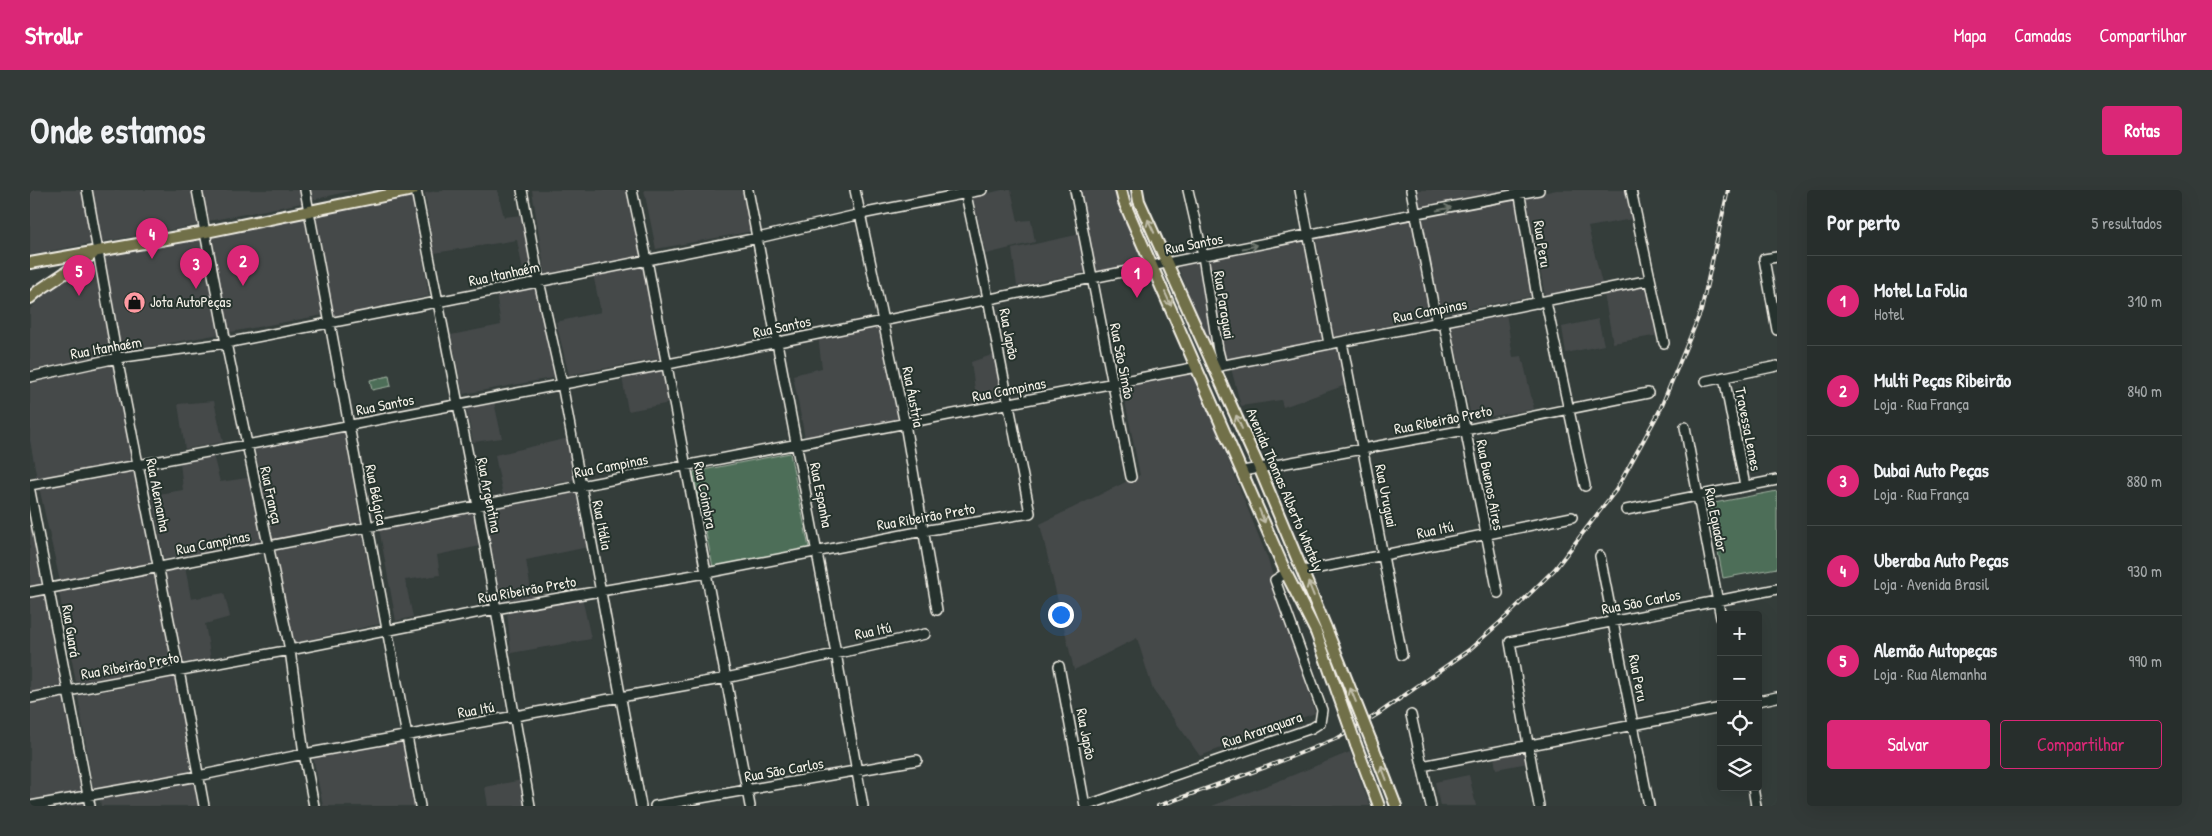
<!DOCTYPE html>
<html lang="pt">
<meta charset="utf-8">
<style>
:root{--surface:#272e2c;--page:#333a38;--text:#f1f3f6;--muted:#a4a8a9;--line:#434a48;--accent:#db2777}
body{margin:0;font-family:"Patrick Hand",sans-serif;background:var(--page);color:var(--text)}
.controls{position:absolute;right:15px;bottom:15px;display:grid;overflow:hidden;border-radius:5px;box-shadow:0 5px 20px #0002}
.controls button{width:45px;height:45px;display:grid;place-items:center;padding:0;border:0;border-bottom:1px solid var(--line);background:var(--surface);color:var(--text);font:25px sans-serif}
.you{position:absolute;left:1030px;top:424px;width:18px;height:18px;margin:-12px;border:4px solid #fff;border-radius:50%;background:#1a73e8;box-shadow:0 0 0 8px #1a73e833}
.badge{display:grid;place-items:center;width:32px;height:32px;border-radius:50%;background:var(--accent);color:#fff;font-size:16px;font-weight:700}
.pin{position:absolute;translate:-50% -41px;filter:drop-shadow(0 1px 2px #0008)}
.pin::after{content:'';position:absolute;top:26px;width:18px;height:15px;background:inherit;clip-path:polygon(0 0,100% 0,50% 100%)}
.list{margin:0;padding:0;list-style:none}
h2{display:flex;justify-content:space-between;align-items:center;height:65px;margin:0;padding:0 20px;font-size:21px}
h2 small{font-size:16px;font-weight:400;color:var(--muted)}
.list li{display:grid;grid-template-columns:32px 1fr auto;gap:15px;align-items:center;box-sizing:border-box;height:90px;padding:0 20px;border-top:1px solid var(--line)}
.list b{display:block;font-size:19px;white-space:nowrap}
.list p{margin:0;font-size:16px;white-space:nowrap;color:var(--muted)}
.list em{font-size:16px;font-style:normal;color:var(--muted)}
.actions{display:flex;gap:10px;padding:15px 20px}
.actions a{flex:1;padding:11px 0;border:1px solid var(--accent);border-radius:5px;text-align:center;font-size:18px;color:var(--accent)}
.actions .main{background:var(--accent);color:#fff}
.icon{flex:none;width:28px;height:28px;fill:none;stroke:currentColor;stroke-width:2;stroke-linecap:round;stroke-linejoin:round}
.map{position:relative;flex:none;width:1747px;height:616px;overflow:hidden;border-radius:5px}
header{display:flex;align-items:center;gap:30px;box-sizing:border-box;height:70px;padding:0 25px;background:var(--accent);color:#fff}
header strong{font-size:24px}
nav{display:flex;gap:28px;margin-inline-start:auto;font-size:18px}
.intro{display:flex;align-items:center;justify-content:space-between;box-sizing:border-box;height:120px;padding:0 30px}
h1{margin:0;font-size:35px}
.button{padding:12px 22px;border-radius:5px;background:var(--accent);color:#fff;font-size:18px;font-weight:700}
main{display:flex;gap:30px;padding:0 30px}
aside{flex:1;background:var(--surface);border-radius:5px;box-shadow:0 5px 20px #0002}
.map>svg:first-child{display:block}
</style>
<header>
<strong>Strollr</strong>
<nav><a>Mapa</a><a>Camadas</a><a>Compartilhar</a></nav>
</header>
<div class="intro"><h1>Onde estamos</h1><a class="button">Rotas</a></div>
<main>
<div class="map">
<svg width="1747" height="616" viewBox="0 0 1747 616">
<rect width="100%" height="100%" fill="#343d3a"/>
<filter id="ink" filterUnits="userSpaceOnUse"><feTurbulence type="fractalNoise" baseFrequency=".02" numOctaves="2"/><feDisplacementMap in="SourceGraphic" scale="10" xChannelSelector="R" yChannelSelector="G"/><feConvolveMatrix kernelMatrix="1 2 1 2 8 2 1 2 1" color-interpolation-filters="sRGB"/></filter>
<g filter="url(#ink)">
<path fill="#45494a" d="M0,0h52l10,53 -62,12z
M61,0h101l7,35 -98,17z
M171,0h99l2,13 -94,18z
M280,0h44l-42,10z
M415,0h52l7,27 18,-2 16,59 -14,1 -7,-35 -83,13 -9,-60z
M502,0h96l14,65 -97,19z
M614,0h100l9,41 -97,18z
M972,0h9l7,31 13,-1 4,22 -49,12 -13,-57z
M1049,0h39l31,74 -54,10z
M1385,0h93l-89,20z
M1527,0h70l5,29 -44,8 14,57 -57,12 -19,-100z
M382,4l17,102 -95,20 -18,-100z
M1486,7l18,99 -94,18 -19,-95z
M274,28l19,97 -202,37 -17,-96z
M1384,28l17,99 -98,20 -17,-99z
M1051,44l7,38 -71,14 -5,-37z
M1276,49l18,101 -108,23 -39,-99z
M615,73l17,95 -93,17 -13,-53 45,-10 -8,-38z
M63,74l20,91 -83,15v-61l24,-23z
M1618,93l11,52 -46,8 -9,-49z
M505,95l22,92 -94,17 -12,-59 50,-10 -5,-32z
M1476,123l7,44 9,-1 12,53 -62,11 -22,-95z
M1568,129l6,26 -38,8 -4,-26z
M851,132l19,97 -95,19 -12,-63 29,-7 -4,-32z
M1309,157l7,38 -63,22 -2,-7 -40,6 -10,-38z
M965,164l8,43 -26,6 -6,-41z
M82,174l20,96 -95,19 -7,-39v-60z
M633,178l7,35 -42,8 -6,-34z
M1163,182l74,185 48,156 -115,43 -47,-66 -16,-52 -63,32 -34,-146 100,-49 -18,-89z
M184,211l9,41 -38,7 -7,-45z
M464,212l8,36 -29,4 -7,-35z
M314,241l35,193 -85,19 -39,-195z
M539,248l7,41 -73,16 -8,-40z
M183,265l7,27 34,-5 13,64 -103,18 -12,-64 31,-5 -3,-28z
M105,280l18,93 -93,18 -21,-94z
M548,302l10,55 -62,13 6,37 -31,4 -16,-91z
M444,319l6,37 -43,9 3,20 -35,5 8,37 -17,4 -17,-93z
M0,331l54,285h-54z
M155,376l6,33 33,-6 6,24 -25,7 6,36 -29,3 -18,-92z
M125,381l18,98 -97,13 -17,-90z
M552,407l9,42 -80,14 -4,-42z
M146,487l15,95 -98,17 -15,-93z
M373,546l13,70h-93l-10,-50z
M1491,561l5,3 2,9 -32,6 -2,-12z
M1320,562l20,54h-158l69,-26z
M1439,585l7,31h-36l-5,-24z
M498,589l5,27h-45l-3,-19z
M164,591l4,25h-97l-1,-6z"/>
<path fill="#4d6e58" stroke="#a0b0a0" d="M359,186l2,10 -19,4 -2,-10z
M760,263l19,95 -96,19 -20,-95z
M1747,301v77l-54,10 -14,-74z"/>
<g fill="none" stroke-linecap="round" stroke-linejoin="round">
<defs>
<path id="minor" d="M57,0l30,168 62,313 25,135
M167,0l29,153 64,307 14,104 10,52
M275,0l115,616
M386,0l62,316 52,300
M492,0l17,91 23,103 79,422
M602,0l15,70 103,546
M718,0l88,463 27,153
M825,0l50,234 32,186
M1045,0l56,287
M1158,0l15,66 15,94 4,16
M1270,0l29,154
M1381,0l26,134
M1489,0l19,113
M1601,0l33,153
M1747,67l-13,2 13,71
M1516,112l39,184
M1414,133l54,270
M1312,152l60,313
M1185,177l435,-87
M0,187l87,-19 109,-15 211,-41 321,-64 103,-24 121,-24
M1694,187l21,109
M1676,191l71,-15
M1655,237l36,191
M1213,281l222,-41 183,-37
M0,295c213,-39 425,-79 638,-121 290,-57 579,-120 871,-174
M0,301l60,315
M1596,320l151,-30
M1570,366l49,250
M1274,381l268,-54
M0,402l1167,-225
M1029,476l26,140
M0,508l260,-48 205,-41 211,-36 217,-42 107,-18 -42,-215 -23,-108
M1728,511l19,-4
M1381,525l20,91
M1392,576l299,-58
M1723,597l3,19
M0,616l168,-30 106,-22 422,-76 199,-44
M625,616l262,-46
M1055,616l227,-78 8,-5 2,-13 -47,-130 11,-7
M1509,616l-29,-164 267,-53"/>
<path id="major" d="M1091,0l3,12 162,371 30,59
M1107,0l2,11 120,266 67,161
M0,73l176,-31 207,-42
M0,108l8,-7 55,-37
M1341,551l25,65
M1326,555l23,61"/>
</defs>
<use href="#minor" stroke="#f4f1e8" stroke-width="12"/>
<use href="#major" stroke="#f4f1e8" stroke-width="14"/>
<use href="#minor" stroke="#26332d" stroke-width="9"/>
<use href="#major" stroke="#71704a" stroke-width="10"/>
<defs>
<path id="rail" d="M1128,616l108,-39 72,-29 40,-24 91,-64 37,-33 49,-48 61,-79 43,-78 42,-101 27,-121"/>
</defs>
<use href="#rail" stroke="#f4f1e8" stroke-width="4"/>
<use href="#rail" stroke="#26332d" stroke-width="2" stroke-dasharray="5.5" stroke-linecap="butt"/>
<defs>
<path id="major-bridge" d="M1296,438l45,113
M1286,442l40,113"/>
</defs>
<use href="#major-bridge" stroke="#f4f1e8" stroke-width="14" stroke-linecap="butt"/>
<use href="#major-bridge" stroke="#71704a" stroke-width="10"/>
</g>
<defs><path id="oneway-shaft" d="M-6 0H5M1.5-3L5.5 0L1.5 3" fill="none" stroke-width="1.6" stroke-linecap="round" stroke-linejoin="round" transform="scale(1.25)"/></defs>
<g stroke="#6e766e">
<use href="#oneway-shaft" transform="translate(1414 19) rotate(-11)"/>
<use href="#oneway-shaft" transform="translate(1220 57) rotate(-11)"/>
</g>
<g stroke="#c0bda9">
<use href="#oneway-shaft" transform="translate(1121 36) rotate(-115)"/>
<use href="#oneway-shaft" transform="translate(1138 109) rotate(66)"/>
<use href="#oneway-shaft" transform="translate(1209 232) rotate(-114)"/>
<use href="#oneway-shaft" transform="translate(1232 326) rotate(67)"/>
<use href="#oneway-shaft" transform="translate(1281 399) rotate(-112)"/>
<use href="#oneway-shaft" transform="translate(1323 505) rotate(-112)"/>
<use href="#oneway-shaft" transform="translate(1354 583) rotate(-111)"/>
</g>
</g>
<defs>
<symbol id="shop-disc" viewBox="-11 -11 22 22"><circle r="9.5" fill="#ff9aa2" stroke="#26332d"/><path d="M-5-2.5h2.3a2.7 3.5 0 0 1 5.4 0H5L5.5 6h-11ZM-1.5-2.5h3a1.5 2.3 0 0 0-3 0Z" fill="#111"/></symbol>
</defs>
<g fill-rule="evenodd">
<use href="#shop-disc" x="92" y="100" width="25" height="25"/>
</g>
<g text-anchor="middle" stroke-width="4" stroke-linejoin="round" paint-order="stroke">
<g font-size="15" fill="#f4f1e8" stroke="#26332d">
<text transform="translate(1164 54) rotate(-11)" y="5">Rua Santos</text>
<text transform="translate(1512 54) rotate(81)" y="5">Rua Peru</text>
<text transform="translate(474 84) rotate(-12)" y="5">Rua Itanhaém</text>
<text transform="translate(1194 115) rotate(81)" y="5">Rua Paraguai</text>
<text transform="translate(1400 121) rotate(-11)" y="5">Rua Campinas</text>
<text transform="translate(752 137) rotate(-12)" y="5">Rua Santos</text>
<text transform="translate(979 144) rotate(79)" y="5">Rua Japão</text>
<text transform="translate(76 158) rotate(-10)" y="5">Rua Itanhaém</text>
<text transform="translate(1092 171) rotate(79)" y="5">Rua São Simão</text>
<text transform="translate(979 200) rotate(-11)" y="5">Rua Campinas</text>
<text transform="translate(883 207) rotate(79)" y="5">Rua Áustria</text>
<text transform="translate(355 215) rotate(-11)" y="5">Rua Santos</text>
<text transform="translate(1413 230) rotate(-11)" y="5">Rua Ribeirão Preto</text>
<text transform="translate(1718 239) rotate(79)" y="5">Travessa Lemes</text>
<text transform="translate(581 276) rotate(-11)" y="5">Rua Campinas</text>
<text transform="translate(1460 295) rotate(79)" y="5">Rua Buenos Aires</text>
<text transform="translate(1255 300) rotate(67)" y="5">Avenida Thomas Alberto Whately</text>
<text transform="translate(128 305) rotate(79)" y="5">Rua Alemanha</text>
<text transform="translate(241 305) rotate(78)" y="5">Rua França</text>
<text transform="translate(346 305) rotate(79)" y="5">Rua Bélgica</text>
<text transform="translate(459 305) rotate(79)" y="5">Rua Argentina</text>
<text transform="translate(675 305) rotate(79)" y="5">Rua Coimbra</text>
<text transform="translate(791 305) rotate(79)" y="5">Rua Espanha</text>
<text transform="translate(1356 306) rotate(79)" y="5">Rua Uruguai</text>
<text transform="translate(896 327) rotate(-10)" y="5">Rua Ribeirão Preto</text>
<text transform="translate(1686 330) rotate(79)" y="5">Rua Equador</text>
<text transform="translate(572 335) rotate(79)" y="5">Rua Itália</text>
<text transform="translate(1405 340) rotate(-12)" y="5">Rua Itú</text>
<text transform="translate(183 353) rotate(-11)" y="5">Rua Campinas</text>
<text transform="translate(497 400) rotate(-10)" y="5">Rua Ribeirão Preto</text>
<text transform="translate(1611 412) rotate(-11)" y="5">Rua São Carlos</text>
<text transform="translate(41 441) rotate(81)" y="5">Rua Guará</text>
<text transform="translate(843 441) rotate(-12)" y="5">Rua Itú</text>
<text transform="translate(100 476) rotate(-10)" y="5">Rua Ribeirão Preto</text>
<text transform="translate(1608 488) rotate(79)" y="5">Rua Peru</text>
<text transform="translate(446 520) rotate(-10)" y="5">Rua Itú</text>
<text transform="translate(1232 540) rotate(-19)" y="5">Rua Araraquara</text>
<text transform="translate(1056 544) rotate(79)" y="5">Rua Japão</text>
<text transform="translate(754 580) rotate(-10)" y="5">Rua São Carlos</text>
</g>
<g font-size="15" fill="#f4f1e8" stroke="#26332d" text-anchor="start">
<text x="120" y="117">Jota AutoPeças</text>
</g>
</g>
</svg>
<div class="controls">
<button>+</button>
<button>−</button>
<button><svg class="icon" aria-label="locate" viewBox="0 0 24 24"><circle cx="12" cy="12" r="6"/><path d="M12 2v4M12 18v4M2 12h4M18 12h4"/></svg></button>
<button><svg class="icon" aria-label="layers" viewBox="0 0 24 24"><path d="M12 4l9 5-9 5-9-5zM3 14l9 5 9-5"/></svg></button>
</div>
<div class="you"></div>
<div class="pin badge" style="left:1107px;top:108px">1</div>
<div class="pin badge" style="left:213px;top:96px">2</div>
<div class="pin badge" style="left:166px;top:99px">3</div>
<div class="pin badge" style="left:122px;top:69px">4</div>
<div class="pin badge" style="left:49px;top:106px">5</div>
</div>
<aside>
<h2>Por perto<small>5 resultados</small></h2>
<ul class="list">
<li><span class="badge">1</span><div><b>Motel La Folia</b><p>Hotel</p></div><em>310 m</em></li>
<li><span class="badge">2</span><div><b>Multi Peças Ribeirão</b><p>Loja · Rua França</p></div><em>840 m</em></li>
<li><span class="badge">3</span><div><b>Dubai Auto Peças</b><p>Loja · Rua França</p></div><em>880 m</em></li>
<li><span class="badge">4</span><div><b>Uberaba Auto Peças</b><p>Loja · Avenida Brasil</p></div><em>930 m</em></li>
<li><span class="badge">5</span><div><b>Alemão Autopeças</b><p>Loja · Rua Alemanha</p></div><em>990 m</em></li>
</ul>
<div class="actions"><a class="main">Salvar</a><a>Compartilhar</a></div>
</aside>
</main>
